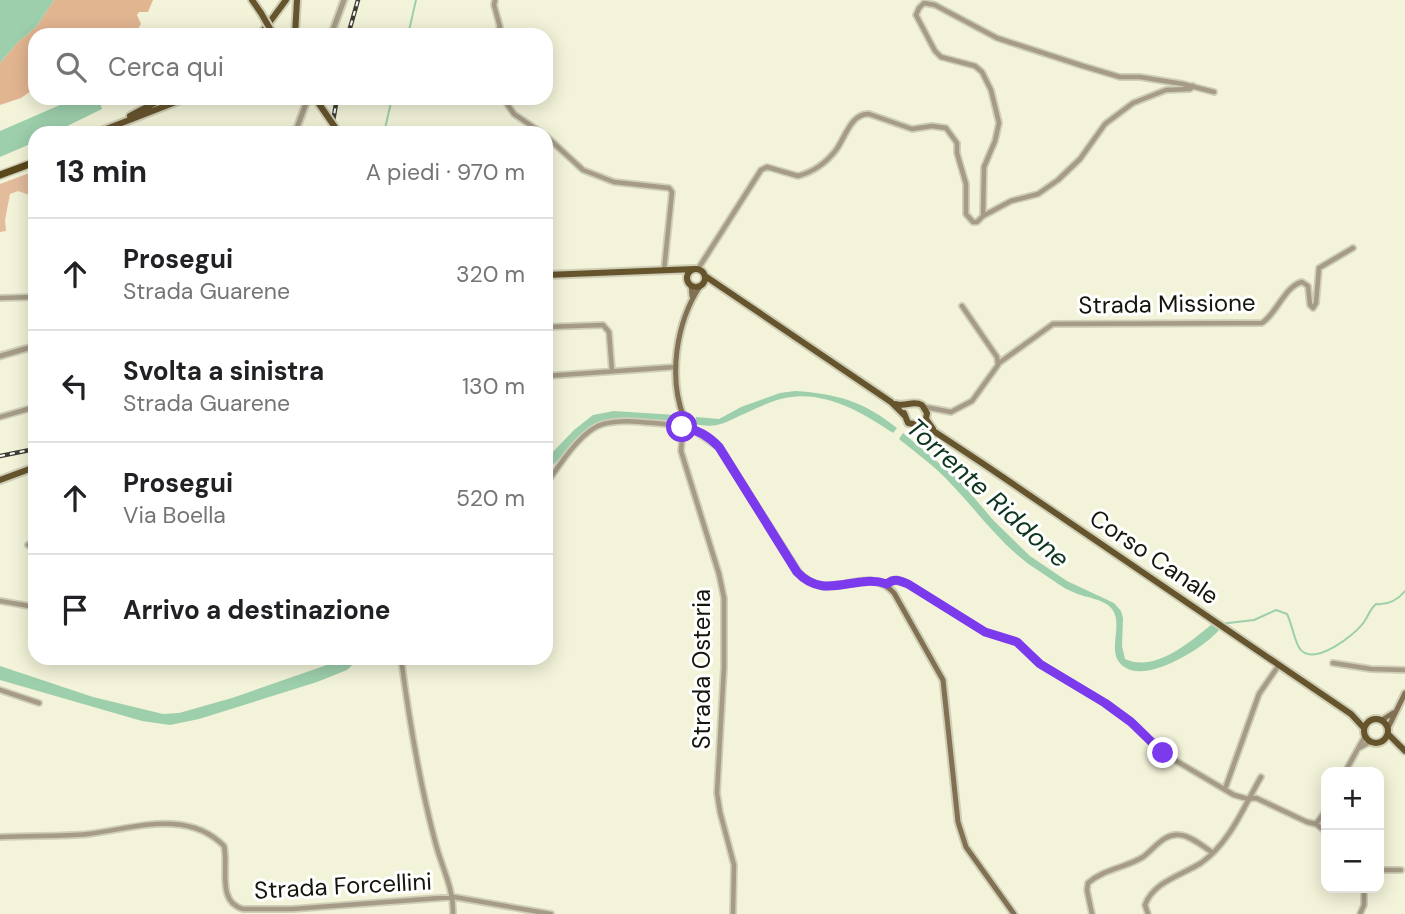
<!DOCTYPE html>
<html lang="it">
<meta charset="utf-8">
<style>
:root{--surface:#fff;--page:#f6f6f6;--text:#202124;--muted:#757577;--line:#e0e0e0}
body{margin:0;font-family:"DM Sans",sans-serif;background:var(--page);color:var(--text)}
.controls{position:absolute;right:21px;bottom:21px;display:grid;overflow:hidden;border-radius:14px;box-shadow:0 4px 18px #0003}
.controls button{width:63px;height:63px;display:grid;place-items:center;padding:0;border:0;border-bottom:2px solid var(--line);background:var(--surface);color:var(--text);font:35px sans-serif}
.stop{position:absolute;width:21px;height:21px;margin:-16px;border:5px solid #7c3aed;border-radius:50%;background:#fff}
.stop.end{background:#7c3aed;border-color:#fff;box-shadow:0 2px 7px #0008}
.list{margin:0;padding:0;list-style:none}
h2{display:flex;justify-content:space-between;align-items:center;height:91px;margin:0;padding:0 28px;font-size:30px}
h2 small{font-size:23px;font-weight:400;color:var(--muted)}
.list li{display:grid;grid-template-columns:46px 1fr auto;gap:21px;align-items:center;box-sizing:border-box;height:112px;padding:0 28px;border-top:2px solid var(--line)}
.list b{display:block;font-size:26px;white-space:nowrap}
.list p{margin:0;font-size:23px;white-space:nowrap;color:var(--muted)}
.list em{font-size:23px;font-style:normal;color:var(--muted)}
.icon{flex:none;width:38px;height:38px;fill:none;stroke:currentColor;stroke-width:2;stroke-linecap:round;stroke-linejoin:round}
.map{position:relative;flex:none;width:1405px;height:914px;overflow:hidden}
.search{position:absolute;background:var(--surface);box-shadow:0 4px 18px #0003;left:28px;top:28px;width:525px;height:77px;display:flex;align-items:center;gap:18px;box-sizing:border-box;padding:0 24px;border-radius:21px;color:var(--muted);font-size:26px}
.panel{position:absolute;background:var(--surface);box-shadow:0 4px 18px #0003;left:28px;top:126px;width:525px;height:539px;border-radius:21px}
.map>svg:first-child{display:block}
</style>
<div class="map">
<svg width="1405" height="914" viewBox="0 0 1405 914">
<rect width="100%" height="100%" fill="#f3f3d9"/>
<path fill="#e3bc9c" d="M35,171v26l-17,-6 -8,3 -5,26 1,11 -6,1v-48z"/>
<path fill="#e2b591" d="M54,0h99l-5,12h-9l-2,3 4,9 -7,11h-99v53l-14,10 -21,7v-42l18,-21 18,-15z"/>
<path fill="#9dcfac" d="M0,0h54l-18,27 -18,15 -18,21z
M76,98h23l3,11 -49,24h-18v9l-35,15v-26z
M795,391c43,3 68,10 102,37l-4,5c-31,-21 -72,-45 -112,-34 -12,3 -24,9 -35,14 -21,9 -27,16 -52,11l2,-7 23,2 22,-12 39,-14z
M614,411l62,4v7l-72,-2 -8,3 -43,42 -7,12 1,-19 27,-28 19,-15z
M903,433l56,47 35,41 36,35 37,25 47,22 7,8 2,7 -1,28 3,13c30,14 65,-17 87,-35l7,6c-15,18 -70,52 -93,38 -23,-13 -1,-42 -14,-59 -9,-11 -27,-11 -39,-17 -11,-4 -21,-13 -31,-19 -37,-22 -62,-59 -91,-89 -15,-17 -35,-31 -52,-45z
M341,658h19l-13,12 -30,12 -118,37 -29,6 -28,-4 -142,-41v-14l93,31 70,17 16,-1 53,-15 92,-32z"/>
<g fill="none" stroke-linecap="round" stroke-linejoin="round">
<path stroke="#9dcfac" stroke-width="2" d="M408,35l8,-35
M384,133l8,-35
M1220,624l34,-4 22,-10 11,4c5,10 8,29 13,35 14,18 55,-14 64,-27 5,-7 5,-12 12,-18 12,1 21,-3 29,-13"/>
<defs>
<path id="minor" d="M495,0l-1,5 6,22 -5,8
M503,98l11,16 28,19
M546,136l37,34 31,12 55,6 3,4 -8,78
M983,216l28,-15 27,-7 20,-14 22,-21 25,-35 28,-21 33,-13 24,-1 3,-3
M698,269l63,-99 6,-3 31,9c15,-4 28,-13 38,-26 9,-12 15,-37 33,-36l43,15 20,-3 14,2 11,15v10l9,31v30l7,8h4l6,-6 1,-49 11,-26 4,-18 -8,-33 -9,-18 -7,-6 -34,-9 -6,-6 -19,-36 3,-7 5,-5 11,2 62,33 86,28 37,11h20l43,7 31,8
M0,298l35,-1
M546,327l57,-2 6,7 3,39
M999,363l54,-39 209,-1c15,-10 23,-37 40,-41l6,4 2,19 3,3 3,-5 3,-35 34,-20
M546,376l129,-9
M925,407l26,5 21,-11 26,-36 -1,-8 -35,-51
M0,417l35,-10
M683,428l-2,23 38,123 5,24v69l-7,126 3,19 14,53 -1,49
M546,484c13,-18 35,-54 57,-60 24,-7 53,1 78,1
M546,496l2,-13
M28,545l7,-5
M887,584l4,-4 17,4 77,48 32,10 23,22 65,39 26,19 30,30 73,43 14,4 8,-1 51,24 9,2 10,8
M0,601l35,6
M401,658c8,61 18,123 34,183 6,25 19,47 18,73
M1333,663l38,6 34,1
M0,690l39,13
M1359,748l11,-6
M1345,772l20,-36
M1225,789l34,-95 20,-29
M1316,824l10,-14
M0,837c29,-2 59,0 88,-3 44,-5 99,-26 136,12 5,20 -8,56 19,63h49l162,-12 97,17
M1379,870h22
M1092,914l-5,-24 1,-7c16,-14 37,-15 55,-26 11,-8 21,-24 37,-22 11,1 24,12 33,18
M1148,914l-3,-9c8,-23 37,-30 56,-42 29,-20 43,-57 60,-86
M1360,914l4,-9v-17"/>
<path id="tertiary" d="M331,35l13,-35
M295,133l13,-35
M0,356l35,-10"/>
<path id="secondary" d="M691,285l1,11
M680.5 423a5.5 5.5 0 1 1 11 0a5.5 5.5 0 1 1-11 0Z
M684,418c-16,-41 -8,-95 16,-132
M690,427l29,20 79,125c32,36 68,-12 96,21l49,87 15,142 8,25 48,67
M1382,720l11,-7
M1388,728l17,-35"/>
<path id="primary" d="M252,0l9,13
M260,35l26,-35
M295,35l2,-35
M130,116l34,-18
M101,131l85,-33
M687 278a9 9 0 1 1 18 0a9 9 0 1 1-18 0Z
M546,275l149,-6
M705,276l186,126 13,13
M896,404c10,3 17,-4 26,1l5,8 -1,6 7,10
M904,413l4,10 11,2
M918,425l17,7 47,31 369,251 13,14
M0,480l35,-13
M1364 731a12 12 0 1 1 24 0a12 12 0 1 1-24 0Z
M1388,734l17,17"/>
<path id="trunk" d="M97,133l4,-2
M0,175l35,-13"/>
</defs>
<use href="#minor" stroke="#cfcfb8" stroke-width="8"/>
<use href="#tertiary" stroke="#cfcfb8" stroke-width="9"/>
<use href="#secondary" stroke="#cfcfb8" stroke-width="9"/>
<use href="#primary" stroke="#cfcfb8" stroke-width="10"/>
<use href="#trunk" stroke="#cfcfb8" stroke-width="10"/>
<use href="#minor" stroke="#a59b86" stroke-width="4.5"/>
<use href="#tertiary" stroke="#a59b86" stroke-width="5"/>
<use href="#secondary" stroke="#817152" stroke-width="5"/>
<use href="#primary" stroke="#66542d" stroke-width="6"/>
<use href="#trunk" stroke="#5b481a" stroke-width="7"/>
<defs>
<path id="rail" d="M348,35l10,-35
M331,133l6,-35
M0,456l35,-7"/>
</defs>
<use href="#rail" stroke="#3e3e32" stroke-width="4.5"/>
<use href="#rail" stroke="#fff" stroke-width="2" stroke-dasharray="5" stroke-linecap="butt"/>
<defs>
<path id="primary-bridge" d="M261,13l12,21
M315,98l24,35"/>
</defs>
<use href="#primary-bridge" stroke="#cfcfb8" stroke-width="10" stroke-linecap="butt"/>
<use href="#primary-bridge" stroke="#66542d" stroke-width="6"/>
</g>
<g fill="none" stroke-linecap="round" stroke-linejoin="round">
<path stroke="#7c3aed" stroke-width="9" d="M682,427c13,2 26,8 37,20l78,125c28,30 57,1 90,12 7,-6 12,-4 21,0l77,48 32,10 23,22 65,39 26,19 32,31"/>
</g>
<g text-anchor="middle" stroke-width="6" stroke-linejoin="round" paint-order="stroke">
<g font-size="24" fill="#15150c" stroke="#fff">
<text transform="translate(1167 304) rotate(-1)" y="8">Strada Missione</text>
<text transform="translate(1154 557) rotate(34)" y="8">Corso Canale</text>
<text transform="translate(702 669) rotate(-90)" y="8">Strada Osteria</text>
<text transform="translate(343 886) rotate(-3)" y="8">Strada Forcellini</text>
</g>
<g font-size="26" font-style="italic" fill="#0e351e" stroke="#fff">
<text transform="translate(988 493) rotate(42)" y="9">Torrente Riddone</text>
</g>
</g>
</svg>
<div class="controls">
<button>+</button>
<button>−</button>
</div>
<div class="stop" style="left:682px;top:427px"></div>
<div class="stop end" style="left:1163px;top:753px"></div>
<div class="search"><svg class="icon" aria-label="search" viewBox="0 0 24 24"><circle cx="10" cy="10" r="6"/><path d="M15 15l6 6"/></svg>Cerca qui</div>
<section class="panel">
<h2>13 min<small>A piedi · 970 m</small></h2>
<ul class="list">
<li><svg class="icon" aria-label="ahead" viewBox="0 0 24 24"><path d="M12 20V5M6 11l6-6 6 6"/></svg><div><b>Prosegui</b><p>Strada Guarene</p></div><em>320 m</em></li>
<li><svg class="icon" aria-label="left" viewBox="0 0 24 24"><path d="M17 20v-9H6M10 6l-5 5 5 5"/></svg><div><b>Svolta a sinistra</b><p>Strada Guarene</p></div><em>130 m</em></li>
<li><svg class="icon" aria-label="ahead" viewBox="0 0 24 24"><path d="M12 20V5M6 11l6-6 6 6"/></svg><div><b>Prosegui</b><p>Via Boella</p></div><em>520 m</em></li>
<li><svg class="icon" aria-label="arrive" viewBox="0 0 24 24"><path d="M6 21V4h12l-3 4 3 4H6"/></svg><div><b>Arrivo a destinazione</b></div></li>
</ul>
</section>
</div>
